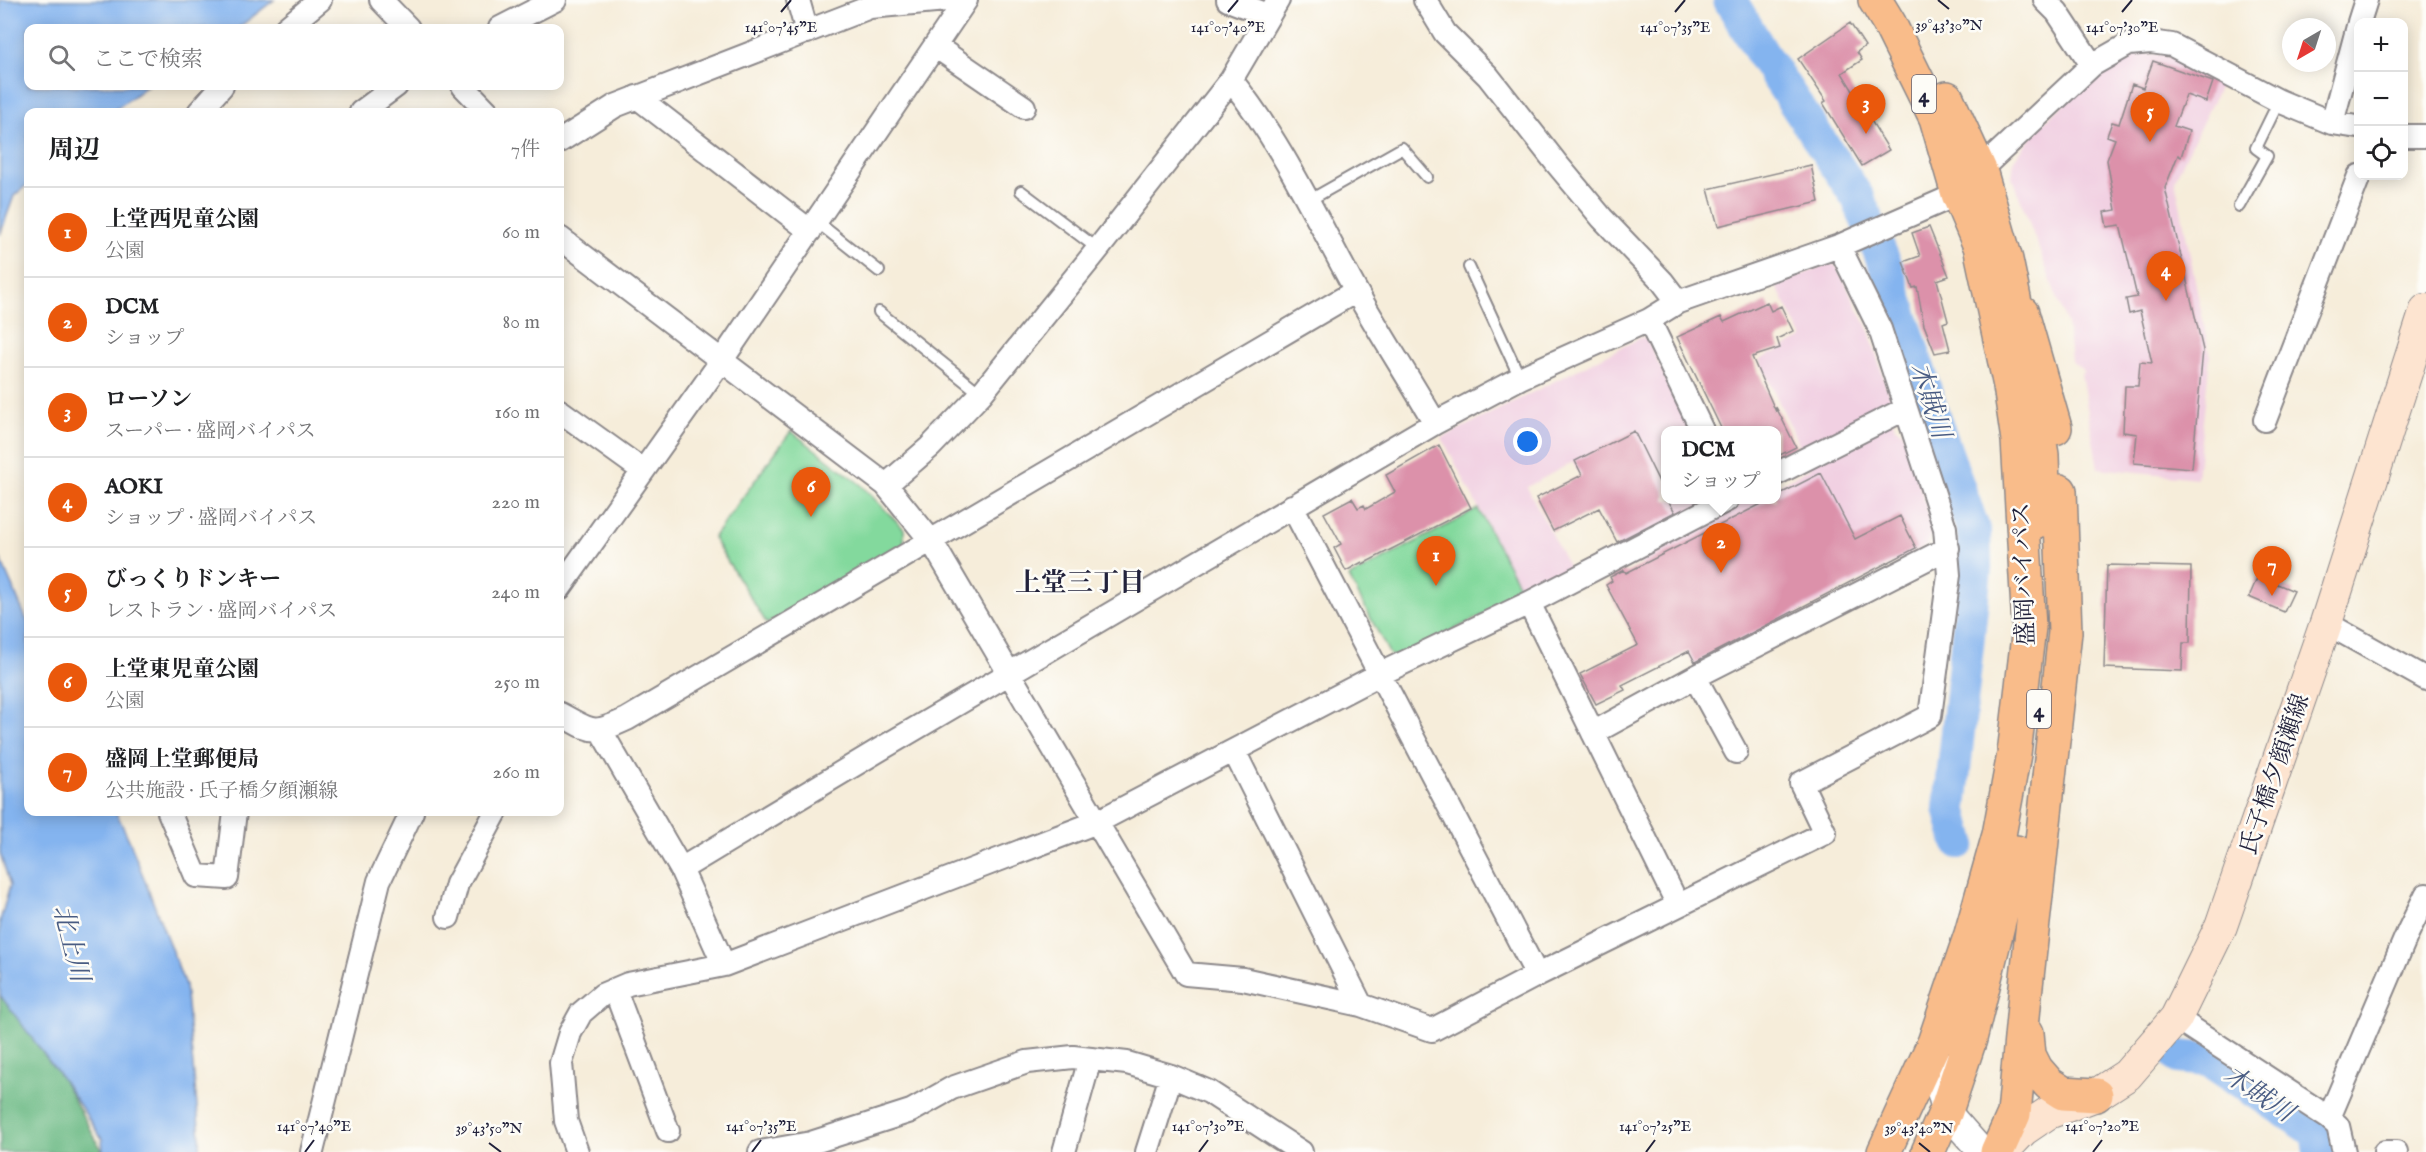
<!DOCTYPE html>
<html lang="ja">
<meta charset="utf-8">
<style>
:root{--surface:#fff;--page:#f2f2f2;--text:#202124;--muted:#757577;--line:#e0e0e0;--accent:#ea580c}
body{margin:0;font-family:"IM FELL English","Noto Serif JP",serif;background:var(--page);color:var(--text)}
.controls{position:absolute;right:18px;top:18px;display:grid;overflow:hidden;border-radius:12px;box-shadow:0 3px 15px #0003}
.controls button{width:54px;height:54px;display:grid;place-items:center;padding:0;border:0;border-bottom:2px solid var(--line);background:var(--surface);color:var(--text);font:30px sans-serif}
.compass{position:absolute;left:2282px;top:18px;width:54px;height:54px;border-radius:50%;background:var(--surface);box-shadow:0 3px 15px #0003;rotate:219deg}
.you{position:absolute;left:1528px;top:442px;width:21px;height:21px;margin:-15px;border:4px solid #fff;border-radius:50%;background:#1a73e8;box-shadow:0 0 0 9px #1a73e833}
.badge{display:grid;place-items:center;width:39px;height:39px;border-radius:50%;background:var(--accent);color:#fff;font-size:20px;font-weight:700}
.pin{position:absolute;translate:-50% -50px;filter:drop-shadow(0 2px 3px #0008)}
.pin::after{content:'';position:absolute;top:32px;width:21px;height:18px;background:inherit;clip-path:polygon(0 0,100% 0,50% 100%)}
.popup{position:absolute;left:1661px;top:426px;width:120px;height:78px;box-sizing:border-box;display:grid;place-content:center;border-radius:12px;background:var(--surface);filter:drop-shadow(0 2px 4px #0005);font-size:20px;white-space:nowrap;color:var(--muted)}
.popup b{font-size:22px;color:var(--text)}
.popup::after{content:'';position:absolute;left:50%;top:100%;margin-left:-12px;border:12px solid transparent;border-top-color:var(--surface)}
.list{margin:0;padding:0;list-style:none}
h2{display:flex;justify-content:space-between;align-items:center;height:78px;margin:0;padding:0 24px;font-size:26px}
h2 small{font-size:20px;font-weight:400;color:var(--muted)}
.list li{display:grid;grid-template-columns:39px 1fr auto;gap:18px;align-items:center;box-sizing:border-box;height:90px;padding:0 24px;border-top:2px solid var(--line)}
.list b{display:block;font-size:22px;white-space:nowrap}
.list p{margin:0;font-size:20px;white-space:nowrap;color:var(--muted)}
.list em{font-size:20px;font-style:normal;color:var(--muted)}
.icon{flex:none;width:33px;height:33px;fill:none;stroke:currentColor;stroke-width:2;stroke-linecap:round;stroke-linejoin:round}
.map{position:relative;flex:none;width:2426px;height:1152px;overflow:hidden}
.search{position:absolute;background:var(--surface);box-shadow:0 3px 15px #0003;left:24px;top:24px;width:540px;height:66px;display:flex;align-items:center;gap:15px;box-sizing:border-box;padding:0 21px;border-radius:12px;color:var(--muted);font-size:22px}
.panel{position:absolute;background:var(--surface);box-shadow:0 3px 15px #0003;left:24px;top:108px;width:540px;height:708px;border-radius:12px}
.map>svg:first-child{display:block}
</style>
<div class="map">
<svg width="2426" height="1152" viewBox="0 0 2426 1152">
<rect width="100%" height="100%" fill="#fdfcf7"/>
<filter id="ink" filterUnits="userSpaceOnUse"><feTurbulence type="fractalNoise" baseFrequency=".0167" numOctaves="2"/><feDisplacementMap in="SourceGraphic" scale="12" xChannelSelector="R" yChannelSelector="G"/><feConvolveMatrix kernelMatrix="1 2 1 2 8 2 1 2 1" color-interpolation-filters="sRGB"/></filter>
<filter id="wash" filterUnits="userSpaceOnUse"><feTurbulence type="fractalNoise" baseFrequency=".008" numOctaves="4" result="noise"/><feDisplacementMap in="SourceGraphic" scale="24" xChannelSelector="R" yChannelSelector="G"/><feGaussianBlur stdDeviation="1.35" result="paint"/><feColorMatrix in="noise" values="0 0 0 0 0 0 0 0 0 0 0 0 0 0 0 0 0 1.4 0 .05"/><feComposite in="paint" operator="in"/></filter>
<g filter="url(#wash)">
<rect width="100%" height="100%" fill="#f6edda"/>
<path fill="#f1d0e2" d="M2142,54h21l25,10 33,20 -46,95 35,177 -13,122 -99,-10 -17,-94 3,-3 -13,-10 -4,-37 -55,-147 2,-18 31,-38 42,-37 34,-25z
M1829,263l8,3 32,65 20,64 3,4 -3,8 6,21 8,4 31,100 -8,14 -231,121 -57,-110 -21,-11 -44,-84 -46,25 43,83 -46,25 -82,-157 200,-101 4,1 46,92h-26v70h60l4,9 19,-9h27l1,-14 33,-18 -51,-108 44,-22 -27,-52z"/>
<path fill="#83d99d" stroke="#527e6c" stroke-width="1.5" d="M791,431l69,53 44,45v15l-137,80 -54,-86z
M1478,509l46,86 -127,63 -7,-3 -41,-78z"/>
<path fill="#6ab984" stroke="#466e60" stroke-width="1.5" d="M0,995l61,82 42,75h-103z"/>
<path fill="#84b4ef" stroke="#536b95" stroke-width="1.5" d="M0,0h274l-36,28h-210v58h119l-35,26h-84v72l-14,12 -14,39z
M0,558l28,65v189h88l14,30 55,143 15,152v15h-97l-1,-13 -41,-62 -61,-82v-74l10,-36 -10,-32z"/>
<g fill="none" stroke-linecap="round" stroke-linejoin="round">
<path stroke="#84b4ef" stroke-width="34" d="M1730,0l33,55 95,143 28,69 49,155 39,110 1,36 -25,240 9,34
M2178,1057l31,3 108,72 3,20"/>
</g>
<g id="blocks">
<path fill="#dc91aa" d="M1850,23l15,23 -8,6 5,8 -20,13 47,77 -27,16 -39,-63 3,-2 -28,-42z
M2153,61l60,21 -7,20 -20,-7 -12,31 15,5 -8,26 -3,-2 -13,33 38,162 -11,118 -58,-5 3,-29 -14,-2 2,-46h13l2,-24 12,1 -12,-52 -11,3 -3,-15 11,-2 -17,-72 -13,2 -3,-15 12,-2 -9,-50 8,-21 -8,-3 5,-14 7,2 13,-40 11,4z
M1811,165l8,37 -101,24 -10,-37z
M1929,227l20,49 -12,4 11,41 -5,2 7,27 -15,3 -11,-28 -7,-38 -4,1 -10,-26 17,-6 -8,-23z
M1767,302l4,9 10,-5 12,25 -16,8 3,9 -28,9 24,55v-5l20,40 -20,10v-27h-54l-45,-93 44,-20 3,5z
M1634,431l31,63v6h3l7,12 -58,30 -18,-34 -46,23 -17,-33 46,-23 -7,-14z
M1439,445l32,63 -108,56 -1,-2 -16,9 -12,-23 7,-4 -17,-31 28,-15 6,10 6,-3 2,4 29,-17 -9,-17z
M1821,473l34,66 45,-23 16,32 -221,114 -6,-11 -67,34 3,5 -29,14 -16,-30 58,-29 -32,-60 6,-4 -2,-4 14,-7 2,3 143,-73h7v-4z
M2107,565l84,2 -1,76h-7l-1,28 -78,-3z
M2258,576l36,15 -10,21 -35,-15z"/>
</g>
</g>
<g filter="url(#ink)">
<use href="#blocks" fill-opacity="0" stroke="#8c888a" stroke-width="1.5"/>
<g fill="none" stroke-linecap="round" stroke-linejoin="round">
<defs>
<path id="service" d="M1021,191l77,58
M1308,201l94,-53 25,29
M2239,206l28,-50 -11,-8 23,-47
M816,221l63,50
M1469,267l51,111
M879,312l102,82"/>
<path id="minor" d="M381,0l27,28
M798,0l9,32
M1228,0l40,15
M1425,0l20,33 43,43 69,88 45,54 60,63 16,21
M2045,0l12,12 35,53
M2359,22l7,-22
M286,28l34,-28
M500,28l55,-28
M935,46l89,61
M1231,80c51,63 85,138 124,209 25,45 54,89 80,134
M463,86l25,26
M637,97l173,134
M199,112l23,-26
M361,112l35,-26
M2332,123l26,-97
M2404,136h22
M560,141l55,-35 255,-99 76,-7
M560,238l326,247 46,57 254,432 57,5 118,26 71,25 105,-55
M1649,320l53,110
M560,411l82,59
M2265,420l94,-244
M1776,474l129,-65
M886,485l44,-38 51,-53 117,-145 133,-169 47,-80
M1292,506l245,469 288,-142 -24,-50 129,-67 19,-141 -4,-47 -65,-199 -41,-83
M560,588l162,-228 244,-360
M1529,603l149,302
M2326,623l100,56
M1695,677l41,75
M560,714c33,17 30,22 67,5l729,-428
M601,731l80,138 43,96
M1593,733l102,-56 253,-129
M1234,751l127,254
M169,812l27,64 31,2 8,-66
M681,869l198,-119 556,-327 85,-45 129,-58 29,-18 161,-56 119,-52 22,-24 112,-105 37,-21 22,-2 21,3 107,56 53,22 26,4
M448,917l9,-33 39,-72
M615,990l53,141
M2176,1018l153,100 9,8 6,26
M2329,1118l79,-186 18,-37
M312,1152l67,-271 33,-69
M577,1152l-11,-31 -5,-58 9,-30 11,-20 21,-18 26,-11 96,-19 373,-143 283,-148 149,-71 198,-103
M760,1152l51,-9 100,-32 41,-23 75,-26 46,-5 54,6 44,13 38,16 92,60
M1064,1152l26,-93
M1147,1152l24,-76
M2385,1152h11"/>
<path id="tertiary" d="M1934,1043l2,32 10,36 36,41"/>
<path id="secondary" d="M2002,1152l21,-22 25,-17 48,-18 31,-20 49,-57 45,-92 105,-303 100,-313"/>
<path id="trunk" d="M1875,0l14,23 47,95 22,76 22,52 30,140 8,54 11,187 -15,127 -15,81 -28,99 -37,109 -50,109
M1947,98l33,72 26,90 16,77
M2022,313l33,115
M2034,405l8,50 2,66
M2027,1033l2,22 7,14 13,15 14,9 33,2
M1928,1152l18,-41 24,-72 46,-187
M1997,1152l17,-38 11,-119 40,-363 -5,-141"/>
</defs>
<use href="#service" stroke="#8c888a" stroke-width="14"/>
<use href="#minor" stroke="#8c888a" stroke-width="26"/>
<use href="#tertiary" stroke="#8c888a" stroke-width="30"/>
<use href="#secondary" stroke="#8c888a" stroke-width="34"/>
<use href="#trunk" stroke="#8c888a" stroke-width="36"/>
<use href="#service" stroke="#fff" stroke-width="10"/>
<use href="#minor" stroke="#fff" stroke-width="22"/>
<use href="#tertiary" stroke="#fff" stroke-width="27"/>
<use href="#secondary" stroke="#fde4d0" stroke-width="32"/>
<use href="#trunk" stroke="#f9bc8a" stroke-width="33"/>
</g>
</g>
<path fill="none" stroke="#22223b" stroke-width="2" d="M1938,0l11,9M781,12l10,-12M1228,12l10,-12M1675,12l10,-12M2122,12l10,-12M489,1143l12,9M1919,1143l11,9M305,1152l9,-12M752,1152l9,-12M1199,1152l9,-12M1646,1152l9,-12M2093,1152l9,-12"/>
<g text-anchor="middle" stroke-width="5" stroke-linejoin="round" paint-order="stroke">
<g fill="#fdfcf7" stroke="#646373" stroke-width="1.5">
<rect x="1912" y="75" width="24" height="38" rx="4.5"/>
<rect x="2027" y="690" width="24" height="38" rx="4.5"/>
</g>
<g font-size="22" font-weight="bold" fill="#22223b">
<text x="1924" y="102">4</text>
<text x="2039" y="717">4</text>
</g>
<g font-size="24" fill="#22223b" stroke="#fdfcf7">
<text transform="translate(2023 574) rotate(-92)" y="8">盛岡バイパス</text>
<text transform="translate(2274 774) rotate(-71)" y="8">氏子橋夕顔瀬線</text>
</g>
<g font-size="26" font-style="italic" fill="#495c83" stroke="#fdfcf7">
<text transform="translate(1931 400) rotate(72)" y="9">木賊川</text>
<text transform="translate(72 943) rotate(76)" y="9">北上川</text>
<text transform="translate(2259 1093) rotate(34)" y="9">木賊川</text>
</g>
<g font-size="26" font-weight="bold" fill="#22223b" stroke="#fdfcf7">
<text x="1080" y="591">上堂三丁目</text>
</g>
</g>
<g font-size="15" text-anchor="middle" fill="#22223b" stroke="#fdfcf7" stroke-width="5" stroke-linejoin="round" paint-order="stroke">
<text x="1949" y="30">39°43'30"N</text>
<text x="781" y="32">141°07'45"E</text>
<text x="1228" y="32">141°07'40"E</text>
<text x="1675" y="32">141°07'35"E</text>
<text x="2122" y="32">141°07'30"E</text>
<text x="314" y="1131">141°07'40"E</text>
<text x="761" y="1131">141°07'35"E</text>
<text x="1208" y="1131">141°07'30"E</text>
<text x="1655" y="1131">141°07'25"E</text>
<text x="2102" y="1131">141°07'20"E</text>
<text x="489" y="1133">39°43'50"N</text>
<text x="1919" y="1133">39°43'40"N</text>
</g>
</svg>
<div class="controls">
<button>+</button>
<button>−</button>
<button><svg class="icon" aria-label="locate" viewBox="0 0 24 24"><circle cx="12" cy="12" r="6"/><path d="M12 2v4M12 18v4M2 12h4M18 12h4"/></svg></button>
</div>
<svg class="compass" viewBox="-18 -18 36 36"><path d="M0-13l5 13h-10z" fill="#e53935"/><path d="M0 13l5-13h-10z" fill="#757577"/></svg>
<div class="you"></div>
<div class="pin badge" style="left:1436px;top:586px">1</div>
<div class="pin badge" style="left:1721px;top:573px">2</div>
<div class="popup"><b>DCM</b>ショップ</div>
<div class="pin badge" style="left:1866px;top:134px">3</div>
<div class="pin badge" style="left:2166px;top:301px">4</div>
<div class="pin badge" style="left:2150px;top:142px">5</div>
<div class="pin badge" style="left:811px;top:517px">6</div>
<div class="pin badge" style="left:2272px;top:596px">7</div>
<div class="search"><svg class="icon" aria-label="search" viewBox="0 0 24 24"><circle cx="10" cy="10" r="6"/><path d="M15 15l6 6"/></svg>ここで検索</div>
<section class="panel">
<h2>周辺<small>7件</small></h2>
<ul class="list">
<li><span class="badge">1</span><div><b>上堂西児童公園</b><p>公園</p></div><em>60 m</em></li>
<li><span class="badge">2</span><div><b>DCM</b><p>ショップ</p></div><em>80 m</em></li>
<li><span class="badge">3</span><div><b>ローソン</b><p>スーパー · 盛岡バイパス</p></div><em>160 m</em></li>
<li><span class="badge">4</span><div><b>AOKI</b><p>ショップ · 盛岡バイパス</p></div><em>220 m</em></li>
<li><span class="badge">5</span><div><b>びっくりドンキー</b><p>レストラン · 盛岡バイパス</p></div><em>240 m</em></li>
<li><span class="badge">6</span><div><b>上堂東児童公園</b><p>公園</p></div><em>250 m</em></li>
<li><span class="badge">7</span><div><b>盛岡上堂郵便局</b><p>公共施設 · 氏子橋夕顔瀬線</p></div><em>260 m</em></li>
</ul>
</section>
</div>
